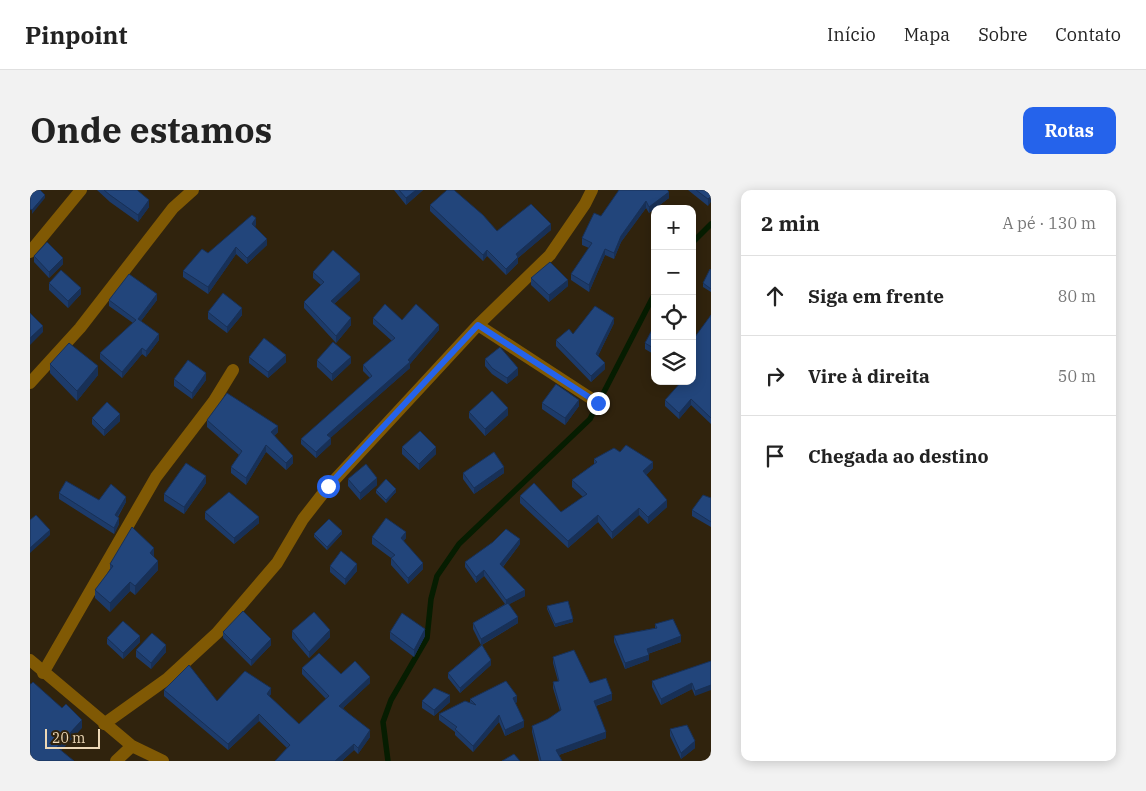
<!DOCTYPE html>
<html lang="pt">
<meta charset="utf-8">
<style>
:root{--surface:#fff;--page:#f2f2f2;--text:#222;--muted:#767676;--line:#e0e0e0;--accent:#2563eb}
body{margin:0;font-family:"IBM Plex Serif",serif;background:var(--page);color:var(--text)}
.controls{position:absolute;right:15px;top:15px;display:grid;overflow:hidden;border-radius:10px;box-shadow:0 2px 12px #0003}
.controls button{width:45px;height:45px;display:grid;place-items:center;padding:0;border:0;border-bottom:1px solid var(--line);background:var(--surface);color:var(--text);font:25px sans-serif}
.scale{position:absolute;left:15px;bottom:12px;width:55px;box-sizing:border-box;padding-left:5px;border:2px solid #edd8b6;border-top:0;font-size:14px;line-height:18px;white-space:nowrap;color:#edd8b6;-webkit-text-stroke:4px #30230d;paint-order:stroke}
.stop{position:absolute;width:15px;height:15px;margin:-11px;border:4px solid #2563eb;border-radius:50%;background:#fff}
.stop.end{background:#2563eb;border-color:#fff;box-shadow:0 1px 5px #0008}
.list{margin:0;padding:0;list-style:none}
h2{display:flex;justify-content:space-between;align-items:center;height:65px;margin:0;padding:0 20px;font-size:21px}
h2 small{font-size:16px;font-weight:400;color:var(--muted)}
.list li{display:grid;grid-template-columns:32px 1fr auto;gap:15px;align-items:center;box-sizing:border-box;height:80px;padding:0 20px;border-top:1px solid var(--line)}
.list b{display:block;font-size:19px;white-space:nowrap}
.list em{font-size:16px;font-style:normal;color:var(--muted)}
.icon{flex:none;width:28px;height:28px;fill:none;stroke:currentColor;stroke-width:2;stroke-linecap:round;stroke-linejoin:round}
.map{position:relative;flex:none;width:681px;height:571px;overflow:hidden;border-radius:10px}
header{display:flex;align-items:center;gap:30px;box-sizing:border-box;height:70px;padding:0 25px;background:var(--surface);border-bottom:1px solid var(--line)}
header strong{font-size:24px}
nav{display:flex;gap:28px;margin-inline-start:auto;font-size:18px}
.intro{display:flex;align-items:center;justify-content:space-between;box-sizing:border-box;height:120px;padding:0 30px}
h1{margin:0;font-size:35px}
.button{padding:12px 22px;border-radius:10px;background:var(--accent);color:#fff;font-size:18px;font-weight:700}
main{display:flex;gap:30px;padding:0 30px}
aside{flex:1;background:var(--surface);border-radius:10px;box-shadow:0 2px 12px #0003}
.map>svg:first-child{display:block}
</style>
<header>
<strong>Pinpoint</strong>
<nav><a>Início</a><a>Mapa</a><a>Sobre</a><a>Contato</a></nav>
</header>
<div class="intro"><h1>Onde estamos</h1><a class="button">Rotas</a></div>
<main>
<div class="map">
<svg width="681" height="571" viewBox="0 0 681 571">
<rect width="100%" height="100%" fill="#30230d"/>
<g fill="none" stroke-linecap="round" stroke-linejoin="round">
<path stroke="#061d01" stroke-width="5.5" d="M662,53l19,-19
M358,571l-5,-39 8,-22 36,-62 4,-39 6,-23 22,-32 131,-125 65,-126"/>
<path stroke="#805904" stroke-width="12" d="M0,62l51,-62
M448,135l120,78
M0,193l50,-55 93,-120 20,-18
M0,470l102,86 31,15
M13,483l113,-196 58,-76 19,-31
M74,534l63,-45 50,-46 60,-70 26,-44 25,-32 150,-162 72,-70 35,-51 7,-14
M86,571l16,-15"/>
</g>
<path fill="#1d3b6a" d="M67,0h40l12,17 -11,15 -28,-20z
M364,0h29l-17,15z
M589,0l50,8 -20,15 -3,-5 -25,34 -7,17 -9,-4 -16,37 -18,-12v-6l18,-26 -7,-3v-7l19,-22z
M658,0h23l-3,16z
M400,15l67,26 54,-1 -33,28v5l-12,12 -19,-19 -4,5 -53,-50z
M226,35l-1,1 12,19 -20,19 -11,-10 -28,40 -25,-17v-6l25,-18z
M4,66l29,8 -14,14 -15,-16z
M681,80v22l-8,-5v-4z
M283,82l47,8 -26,24 17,21 -15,18 -32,-35v-6l17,-17 -8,-7z
M501,88l37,8 -19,16 -18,-17z
M19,93l32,11 -13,14 -19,-18z
M79,110h48l-16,21 18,19 -13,17 -4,-3 -20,24 -22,-19v-6l33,-30 -24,-17z
M178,122l34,3 -15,18 -19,-14z
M681,125v109l-20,-19 -12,14 -14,-13v-6l27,-19v-40z
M343,128l29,2 37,10 -29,34v4l-80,70 1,6 -15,14 -15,-14v-5l69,-61 -7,-7v-6l29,-24 -19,-17z
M584,133l-16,33 7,13 -14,13 -35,-36v-6z
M625,136v29l-10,-6v-6z
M219,167l37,5 -18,16 -19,-15z
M455,169l33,16 -11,9 -15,-10 -7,-8z
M287,170l34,3 -19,18 -15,-14z
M20,174l48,11 -21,26 -27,-28z
M144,189l32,1 -14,19 -18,-13z
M512,213l37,3 -14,19 -23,-16z
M439,222l39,3 -23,21 -16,-18z
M62,228l28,3 -16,15 -12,-12z
M177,230l71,12 -4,4 19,27 -7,7 -20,-18 -20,33 -15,-12v-6l8,-12 -32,-28z
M372,257l34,7 -17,16 -17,-16z
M590,262l33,16 -7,7 21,32 -19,17 -9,-9 -27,24 -14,-17 -30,26 -48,-45v-7l41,16 22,-15 -11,-10v-7l22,-16v-5z
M433,283h41l-30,21 -11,-15z
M318,289l29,6 -17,15 -12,-14z
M176,293l-22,31 -20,-13v-7z
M346,300l20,2 -10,11 -10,-10z
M29,303l40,7 27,2 -8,15 1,7 -5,10 -55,-35z
M681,308v29l-19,-11v-6z
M175,322l54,11 -25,21 -29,-25z
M284,344h28l-15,16 -13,-13z
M342,347l34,1 -3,3 20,28 -15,15 -17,-19v-7l-19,-14z
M490,354l-17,23 22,29 -16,8 9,19 -36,22 9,20 -31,28 -12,-15v-5l33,-28 -8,-16v-6l32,-19 -21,-28 -8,7 -11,-16v-5z
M124,366l4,14 -23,25 -5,-4 -20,21 -15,-14v-8l15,-20v-6z
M300,376l27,5 -12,14 -15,-13z
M517,416l26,16 -18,5 -8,-18z
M625,434l26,18 -33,12 1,6 -24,9 -11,-27v-6l41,-8z
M262,441l38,6 -21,21 -17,-20z
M193,442l48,13 -20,21 -28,-28z
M360,442l35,4 -11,21 -24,-18z
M77,448l33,4 -17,17 -16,-15z
M106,460l30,2 -15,17 -15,-12z
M523,467l37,26 22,17 -16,6 10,32 -47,17 3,6h-23l-7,-29v-6l16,-7 12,-8 -7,-23v-6l5,-1 -5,-18z
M681,471l-16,35 -3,-7 -31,16 -9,-18v-6z
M272,478l39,6 29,9 -27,25 27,29 -12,17 -4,-4 -12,11h-67l12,-13 -28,-27 -31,29 -64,-54v-6l53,11 54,-7 -2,2 30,28 27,-25 -24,-25z
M440,509l47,3 -2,1 9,24 -19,9 -6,-14 -26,30 -18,-17v-3l-16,-12v-6l31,-11z
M392,511l28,1 -16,14 -12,-8z
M640,539l25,19 -14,11 -11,-23z"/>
<path fill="#183056" d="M386,0h7l-17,15v-7z
M639,2v6l-20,15v-6z
M15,5v3l-13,16v-4z
M681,6v6l-3,4v-7z
M119,10v7l-11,15v-7z
M616,11v7l-25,34 -7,17v-6l7,-17z
M226,28v7l-4,5v-6z
M521,34v6l-33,28v5l-12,12v-6l10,-15z
M237,49v6l-20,19v-6z
M206,57v7l-28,40v-7z
M575,59v6l-16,37v-7z
M457,60v6l-4,5v-6z
M33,68v6l-14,14v-6z
M330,84v6l-29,27v-6z
M538,90v6l-19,16v-7z
M51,98v6l-13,14v-7z
M127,104v6l-19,25v-6z
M212,118v7l-15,18v-6z
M321,128v7l-15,18v-7z
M584,128v5l-18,37v-6z
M409,135v5l-29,34v4l-83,73v-6l81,-75z
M13,136v6l-13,13v-7z
M129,144v6l-13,17v-6z
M112,158v6l-20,24v-6z
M256,165v7l-18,16v-6z
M321,167v6l-19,18v-7z
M575,173v6l-14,13v-6z
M68,176v9l-21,26v-10z
M488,178v7l-11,9v-6z
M176,183v7l-14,19v-6z
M661,209v6l-12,14v-6z
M549,210v6l-14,19v-7z
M478,218v7l-23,21v-7z
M90,224v7l-16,15v-6z
M248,236v6l-7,7v-7z
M301,248v6l-15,14v-6z
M236,255v7l-20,33v-7z
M406,257v7l-17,16v-6z
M263,266v7l-7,7v-7z
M623,272v6l-10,10v-7z
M474,277v6l-30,21v-6z
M176,286v7l-22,31v-7z
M347,288v7l-17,15v-7z
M366,299v3l-10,11v-3z
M96,307v5l-11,18v-5z
M637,310v7l-19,17v-7z
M609,318v7l-27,24v-7z
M568,325v7l-30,26v-7z
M229,327v6l-25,21v-6z
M89,328v6l-5,10v-6z
M20,340v5l-20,18v-5z
M312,341v3l-15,16v-3z
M376,342v6l-5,7v-7z
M490,349v5l-20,26v-6z
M124,358v8l-4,6v-9z
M128,371v9l-23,25v-9z
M393,373v6l-15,15v-6z
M327,374v7l-12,14v-6z
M454,380v6l-8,7v-6z
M100,392v9l-20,21v-9z
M495,400v6l-19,10v-6z
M488,427v6l-37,22v-6z
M543,429v3l-18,5v-3z
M395,439v7l-11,21v-7z
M300,440v7l-21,21v-6z
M110,446v6l-17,17v-6z
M651,446v6l-34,12v-5z
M241,449v6l-20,21v-6z
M136,455v7l-15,17v-6z
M619,465v5l-24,9v-6z
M461,470v5l-31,28v-5z
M340,487v6l-31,29v-6z
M662,493v6l-31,16v-6z
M681,495v5l-16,6v-5z
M241,498v6l-4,6v-6z
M582,504v6l-18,6v-5z
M420,505v7l-16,14v-6z
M487,506v6l-4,3v-7z
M229,524v7l-31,29v-6z
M469,525v7l-26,30v-6z
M52,530v8l-25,27v-8z
M494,531v6l-19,9v-6z
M340,540v7l-12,17v-6z
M576,542v6l-50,18v-6z
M665,551v7l-14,11v-6z
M324,554v6l-12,11h-7z"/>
<path fill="#22457b" stroke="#183056" d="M0,0h10l5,5 -13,15 -2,-1z
M74,0h33l12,10 -11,15 -28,-20z
M369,0h17l-10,8z
M417,0h7l29,25 14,16 34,-27 20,20 -35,30 2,3 -12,12 -19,-19 -4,5 -53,-50z
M589,0h48l2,2 -20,15 -3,-6 -25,35 -7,17 -9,-4 -16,36 -18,-11 21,-31 -10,-5 12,-25 7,3z
M666,0h15v6l-3,3z
M222,25l4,3 -4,6 15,15 -20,19 -11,-11 -28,40 -25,-16 19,-22 6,4z
M17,52l16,16 -14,14 -15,-16z
M303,60l27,24 -29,27 20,17 -15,18 -32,-34 20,-20 -11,-10z
M520,72l18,18 -19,15 -18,-17z
M680,79l1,1v19l-8,-6z
M31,80l20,18 -13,13 -19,-18z
M99,84l28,20 -19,25 21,15 -13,17 -4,-3 -20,24 -22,-19 36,-33 -27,-20z
M193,103l19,15 -15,19 -19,-15z
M355,114l17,16 14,-16 23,21 -31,35 2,2 -83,73 4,3 -15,14 -15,-13 71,-63 -9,-11 32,-27 -22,-20z
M565,116l19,12 -18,36 9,9 -14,13 -35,-36 13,-11 4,5z
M0,123l13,13 -13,12z
M681,125v103l-20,-19 -12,14 -14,-13 17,-19h10v-12l2,-2 -2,-2v-24z
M624,136h1v23l-10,-6z
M234,148l22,17 -18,17 -19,-15z
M303,152l18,15 -19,17 -15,-14z
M39,153l29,23 -21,25 -27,-27z
M470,157l18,21 -11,10 -15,-10 -7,-9z
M158,170l18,13 -14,20 -18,-14z
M526,194l23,16 -14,18 -23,-15z
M462,201l16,17 -23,21 -16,-17z
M197,203l51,33 -7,6 22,24 -7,7 -20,-18 -20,33 -15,-11 11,-16 -35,-31z
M77,212l13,12 -16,16 -12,-12z
M390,241l16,16 -17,17 -17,-17z
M596,255l27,17 -10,9 24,29 -19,17 -9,-9 -27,24 -14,-17 -30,26 -48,-45 14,-13 27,29 26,-18 -15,-14 25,-18 -3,-3 20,-11 6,4z
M464,262l10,15 -30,21 -11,-15z
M156,273l20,13 -22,31 -20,-13z
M336,274l11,14 -17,15 -12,-14z
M356,289l10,10 -10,11 -10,-10z
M36,291l33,19 12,-16 15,13 -11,18 4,3 -5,10 -55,-35z
M199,302l30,25 -25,21 -29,-26z
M673,305l8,3v24l-19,-12z
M6,325l14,15 -20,18v-28z
M356,328l20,14 -5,6 22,25 -15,15 -17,-20 4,-3 -23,-18z
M299,329l13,12 -15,16 -13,-13z
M102,337l22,21 -4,5 8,8 -23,25 -5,-4 -20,21 -15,-13 18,-24 -3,-2z
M476,339l14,10 -20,25 25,26 -19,10 -22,-30 -8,7 -11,-15 28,-20z
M311,361l16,13 -12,15 -15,-13z
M538,411l5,18 -18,5 -8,-18z
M478,413l10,14 -37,22 -8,-16z
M213,421l28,28 -20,21 -28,-28z
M284,422l16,18 -21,22 -17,-21z
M372,423l23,16 -11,21 -24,-18z
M643,429l8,17 -34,13 2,6 -24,8 -11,-27 43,-8 -2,-4z
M93,431l17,15 -17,17 -16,-15z
M122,443l14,12 -15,18 -15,-13z
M452,455l9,15 -31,28 -12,-15z
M544,460l16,33 16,-5 6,16 -18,7 12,31 -50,18 6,11h-21l-9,-35 16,-7 13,-9 -8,-28 6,-1 -6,-24z
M289,463l22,21 14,-13 15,16 -31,29 31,24 -12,18 -4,-4 -19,17h-60l15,-16 -31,-31 -31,30 -64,-54 25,-25 28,36 28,-30 26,17 -4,6 32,30 30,-28 -27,-28z
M681,471v24l-16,6 -3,-8 -31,16 -9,-18z
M476,491l11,15 -4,2 11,23 -19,9 -6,-15 -26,31 -18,-17 2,-2 -18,-13 26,-13 11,4 -6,-6z
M3,492l29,26 4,-4 16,16 -25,27 17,14h-44v-77h1z
M404,498l16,7 -16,15 -12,-9z
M657,535l8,16 -14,12 -11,-24z
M484,564l6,7h-18z"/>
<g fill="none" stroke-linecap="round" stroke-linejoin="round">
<path stroke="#2563eb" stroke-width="6" d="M298,296l150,-161 120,78"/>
</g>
</svg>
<div class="controls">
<button>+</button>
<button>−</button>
<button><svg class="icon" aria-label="locate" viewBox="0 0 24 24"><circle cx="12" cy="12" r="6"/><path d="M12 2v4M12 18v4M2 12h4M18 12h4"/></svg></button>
<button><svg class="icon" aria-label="layers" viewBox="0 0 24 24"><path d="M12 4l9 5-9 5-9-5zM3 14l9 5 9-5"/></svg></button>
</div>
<div class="scale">20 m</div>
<div class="stop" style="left:298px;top:296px"></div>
<div class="stop end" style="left:568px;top:213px"></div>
</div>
<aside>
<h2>2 min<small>A pé · 130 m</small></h2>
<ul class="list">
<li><svg class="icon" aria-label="ahead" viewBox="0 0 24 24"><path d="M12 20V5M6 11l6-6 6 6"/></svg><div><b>Siga em frente</b></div><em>80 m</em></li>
<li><svg class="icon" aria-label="right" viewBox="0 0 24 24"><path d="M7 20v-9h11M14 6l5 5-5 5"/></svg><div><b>Vire à direita</b></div><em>50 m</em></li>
<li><svg class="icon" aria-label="arrive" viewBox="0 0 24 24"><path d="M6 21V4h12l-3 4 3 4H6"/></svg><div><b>Chegada ao destino</b></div></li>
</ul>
</aside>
</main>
